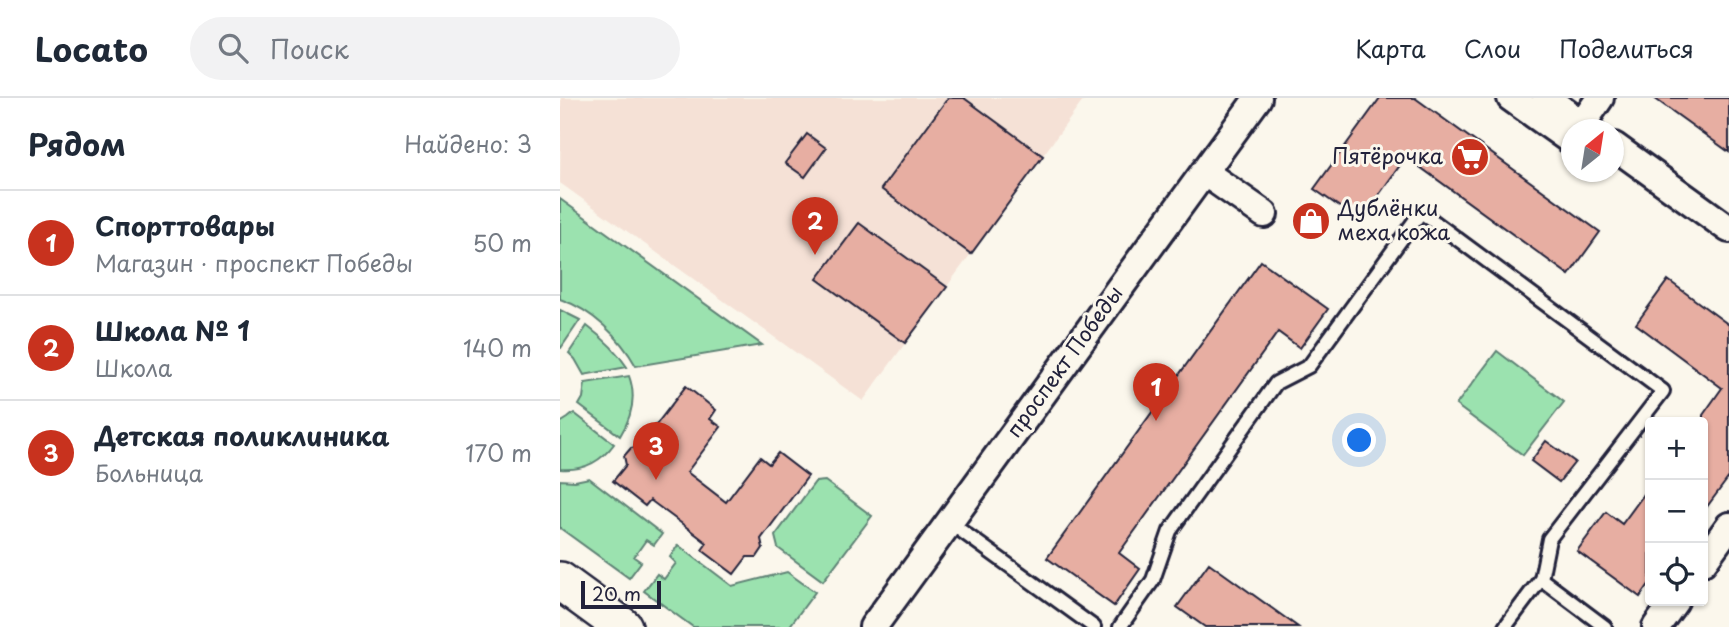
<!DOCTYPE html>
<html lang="ru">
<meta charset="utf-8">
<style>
:root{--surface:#fff;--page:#f2f2f3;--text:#1f2937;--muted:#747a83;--line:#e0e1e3;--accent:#c8321e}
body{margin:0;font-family:"Playpen Sans",sans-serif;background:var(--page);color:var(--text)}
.controls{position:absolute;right:21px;bottom:21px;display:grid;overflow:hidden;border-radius:7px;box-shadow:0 2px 5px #0004}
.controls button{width:63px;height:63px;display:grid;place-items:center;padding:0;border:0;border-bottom:2px solid var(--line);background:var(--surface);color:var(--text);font:35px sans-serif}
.compass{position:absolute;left:1001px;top:21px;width:63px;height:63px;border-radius:50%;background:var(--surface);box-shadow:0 2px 5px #0004;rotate:30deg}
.scale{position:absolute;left:21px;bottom:18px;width:80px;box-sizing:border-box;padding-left:7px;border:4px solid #22223b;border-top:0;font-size:19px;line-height:24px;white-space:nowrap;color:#22223b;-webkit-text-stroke:5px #fbf7ec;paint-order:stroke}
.you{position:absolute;left:800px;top:343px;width:24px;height:24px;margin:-18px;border:5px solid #fff;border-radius:50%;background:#1a73e8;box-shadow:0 0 0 10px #1a73e833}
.badge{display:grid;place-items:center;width:46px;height:46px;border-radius:50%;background:var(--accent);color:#fff;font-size:23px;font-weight:700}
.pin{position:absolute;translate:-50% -58px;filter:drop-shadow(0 2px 4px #0008)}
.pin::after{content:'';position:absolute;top:37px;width:24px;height:21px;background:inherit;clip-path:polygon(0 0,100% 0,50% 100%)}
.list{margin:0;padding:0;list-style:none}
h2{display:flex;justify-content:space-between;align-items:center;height:91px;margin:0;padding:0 28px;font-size:30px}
h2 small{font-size:23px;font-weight:400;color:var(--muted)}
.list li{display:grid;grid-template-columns:46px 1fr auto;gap:21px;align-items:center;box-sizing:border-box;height:105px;padding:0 28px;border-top:2px solid var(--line)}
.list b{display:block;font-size:26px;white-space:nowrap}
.list p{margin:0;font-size:23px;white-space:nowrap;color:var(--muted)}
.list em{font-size:23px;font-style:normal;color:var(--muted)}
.icon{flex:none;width:38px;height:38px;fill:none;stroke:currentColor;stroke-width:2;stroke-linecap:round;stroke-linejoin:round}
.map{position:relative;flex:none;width:1169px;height:529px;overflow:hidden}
header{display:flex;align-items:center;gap:42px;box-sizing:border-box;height:98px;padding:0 35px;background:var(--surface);border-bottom:2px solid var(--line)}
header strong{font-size:33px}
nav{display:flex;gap:38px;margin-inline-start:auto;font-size:24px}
.search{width:490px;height:63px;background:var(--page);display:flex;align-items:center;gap:18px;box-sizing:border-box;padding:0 24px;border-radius:38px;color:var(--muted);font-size:26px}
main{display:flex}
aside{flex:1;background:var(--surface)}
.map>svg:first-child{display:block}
</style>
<header>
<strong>Locato</strong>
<div class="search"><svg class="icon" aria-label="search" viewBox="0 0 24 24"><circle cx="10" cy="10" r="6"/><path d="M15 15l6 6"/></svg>Поиск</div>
<nav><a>Карта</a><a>Слои</a><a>Поделиться</a></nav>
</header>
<main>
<aside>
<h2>Рядом<small>Найдено: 3</small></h2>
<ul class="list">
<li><span class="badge">1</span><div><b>Спорттовары</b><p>Магазин · проспект Победы</p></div><em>50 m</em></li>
<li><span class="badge">2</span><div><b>Школа № 1</b><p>Школа</p></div><em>140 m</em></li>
<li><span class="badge">3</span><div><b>Детская поликлиника</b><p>Больница</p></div><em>170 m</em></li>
</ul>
</aside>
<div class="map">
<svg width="1169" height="529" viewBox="0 0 1169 529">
<rect width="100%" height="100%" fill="#fbf7ec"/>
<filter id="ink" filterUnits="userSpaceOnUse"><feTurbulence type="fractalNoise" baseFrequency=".0143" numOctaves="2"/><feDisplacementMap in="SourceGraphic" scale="14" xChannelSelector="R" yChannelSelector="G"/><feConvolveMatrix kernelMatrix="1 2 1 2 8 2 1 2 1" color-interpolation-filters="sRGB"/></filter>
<g filter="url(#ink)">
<path fill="#f5e1d6" d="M1,0h524l-222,303 -303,-218z"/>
<path fill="#9be2af" stroke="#5e8275" stroke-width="2" d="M0,101l202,146 -126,21c-16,-29 -44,-56 -76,-67z
M0,212l20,10 -19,28h-1z
M27,228c16,12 30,25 40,41l-43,8 -9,-16 -6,-6z
M937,253l67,51 -41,53 -67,-50z
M69,278c8,22 3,41 -9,60l-41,-31 4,-7 2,-15z
M14,315l40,31c-14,19 -31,27 -54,25v-46l8,-5z
M29,380l73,56 -8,11 -8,-5 -12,17 7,5 -12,16 -69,-50v-48l15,1z
M265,383l47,35 -49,65 -45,-33 -3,-12 40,-54z
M118,447l54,41 55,-14 28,20 -26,35h-96l-49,-36 13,-17 7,5 12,-16 -6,-6z"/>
<path fill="#e7aea2" stroke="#22223b" stroke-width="2" d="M388,0h16l79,58 -72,98 -90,-65z
M820,0h35l185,134 -31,43 -163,-118 -46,64 -46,-32z
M1094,0h75v54z
M247,36l19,14 -21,29 -20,-14z
M299,125l88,64 -42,56 -88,-64z
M701,163l67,48 -28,39 -22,-16 -159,221 21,16 -26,37 -67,-48z
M1108,182l61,45v152l-26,35v-97l19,-27 -86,-64z
M126,288l30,24 -6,9 11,8 -34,45 39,30 34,-45 9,7 9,-11 30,23 -47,63 2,9 -6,9h-10l-13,17 -32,-24 5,-7 -26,-20 -31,-23 -5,6 -32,-25 13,-16 -2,-9 7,-8 8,-1z
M986,343l29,21 -16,20 -28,-21z
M1090,388v97l-10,14 -63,-46 29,-39 16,12z
M649,465l89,64h-93l-28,-20z"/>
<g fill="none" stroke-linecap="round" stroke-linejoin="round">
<defs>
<path id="lane" d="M389,424l145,105
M981,481l64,48
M560,529l33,-47 17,-49 106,-148 33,-17 112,-154 242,179 -114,148 -8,40 -36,48"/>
<path id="street" d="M951,0l59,42 2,-1
M986,0l44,32
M1018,32l22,-32
M1054,48l115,83
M644,74l60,42
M1143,464l26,-36
M313,529l385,-529
M1096,529l19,-26"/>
<path id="secondary" d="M0,483l63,46"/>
</defs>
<use href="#lane" stroke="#22223b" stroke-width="18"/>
<use href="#street" stroke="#22223b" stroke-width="32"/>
<use href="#secondary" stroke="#22223b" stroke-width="42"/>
<use href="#lane" stroke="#fbf7ec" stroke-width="12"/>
<use href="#street" stroke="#fbf7ec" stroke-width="26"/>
<use href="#secondary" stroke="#fbf7ec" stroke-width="37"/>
</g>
</g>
<defs>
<symbol id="supermarket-disc" viewBox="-11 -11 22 22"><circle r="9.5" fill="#c8321e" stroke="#fbf7ec"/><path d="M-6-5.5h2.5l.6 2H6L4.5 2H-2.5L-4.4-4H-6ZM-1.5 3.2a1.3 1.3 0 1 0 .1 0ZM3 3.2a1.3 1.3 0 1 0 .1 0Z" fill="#fff"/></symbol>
<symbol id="shop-disc" viewBox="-11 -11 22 22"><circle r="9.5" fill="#c8321e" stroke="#fbf7ec"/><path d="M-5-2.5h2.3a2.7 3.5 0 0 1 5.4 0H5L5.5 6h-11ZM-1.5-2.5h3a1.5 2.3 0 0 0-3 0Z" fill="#fff"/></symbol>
</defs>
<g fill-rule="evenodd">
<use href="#supermarket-disc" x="888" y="37" width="44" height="44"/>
<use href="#shop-disc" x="729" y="101" width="44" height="44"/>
</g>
<g text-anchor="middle" stroke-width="6" stroke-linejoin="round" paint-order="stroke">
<g font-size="21" fill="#22223b" stroke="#fbf7ec" text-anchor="end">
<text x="883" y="66">Пятёрочка</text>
<text x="778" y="118" text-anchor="start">Дублёнки<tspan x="778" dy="24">меха кожа</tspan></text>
</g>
<g font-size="21" fill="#22223b" stroke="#fbf7ec">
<text transform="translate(505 264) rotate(-54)" y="7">проспект Победы</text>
</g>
</g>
</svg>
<div class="controls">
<button>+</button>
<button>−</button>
<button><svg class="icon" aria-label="locate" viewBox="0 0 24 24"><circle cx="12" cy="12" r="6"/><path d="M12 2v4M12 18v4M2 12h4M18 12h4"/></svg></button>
</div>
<svg class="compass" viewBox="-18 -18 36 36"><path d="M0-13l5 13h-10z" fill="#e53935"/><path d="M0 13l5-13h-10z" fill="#747a83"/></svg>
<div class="scale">20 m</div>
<div class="you"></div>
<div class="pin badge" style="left:596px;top:323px">1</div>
<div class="pin badge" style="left:255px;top:157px">2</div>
<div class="pin badge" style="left:96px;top:382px">3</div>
</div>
</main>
